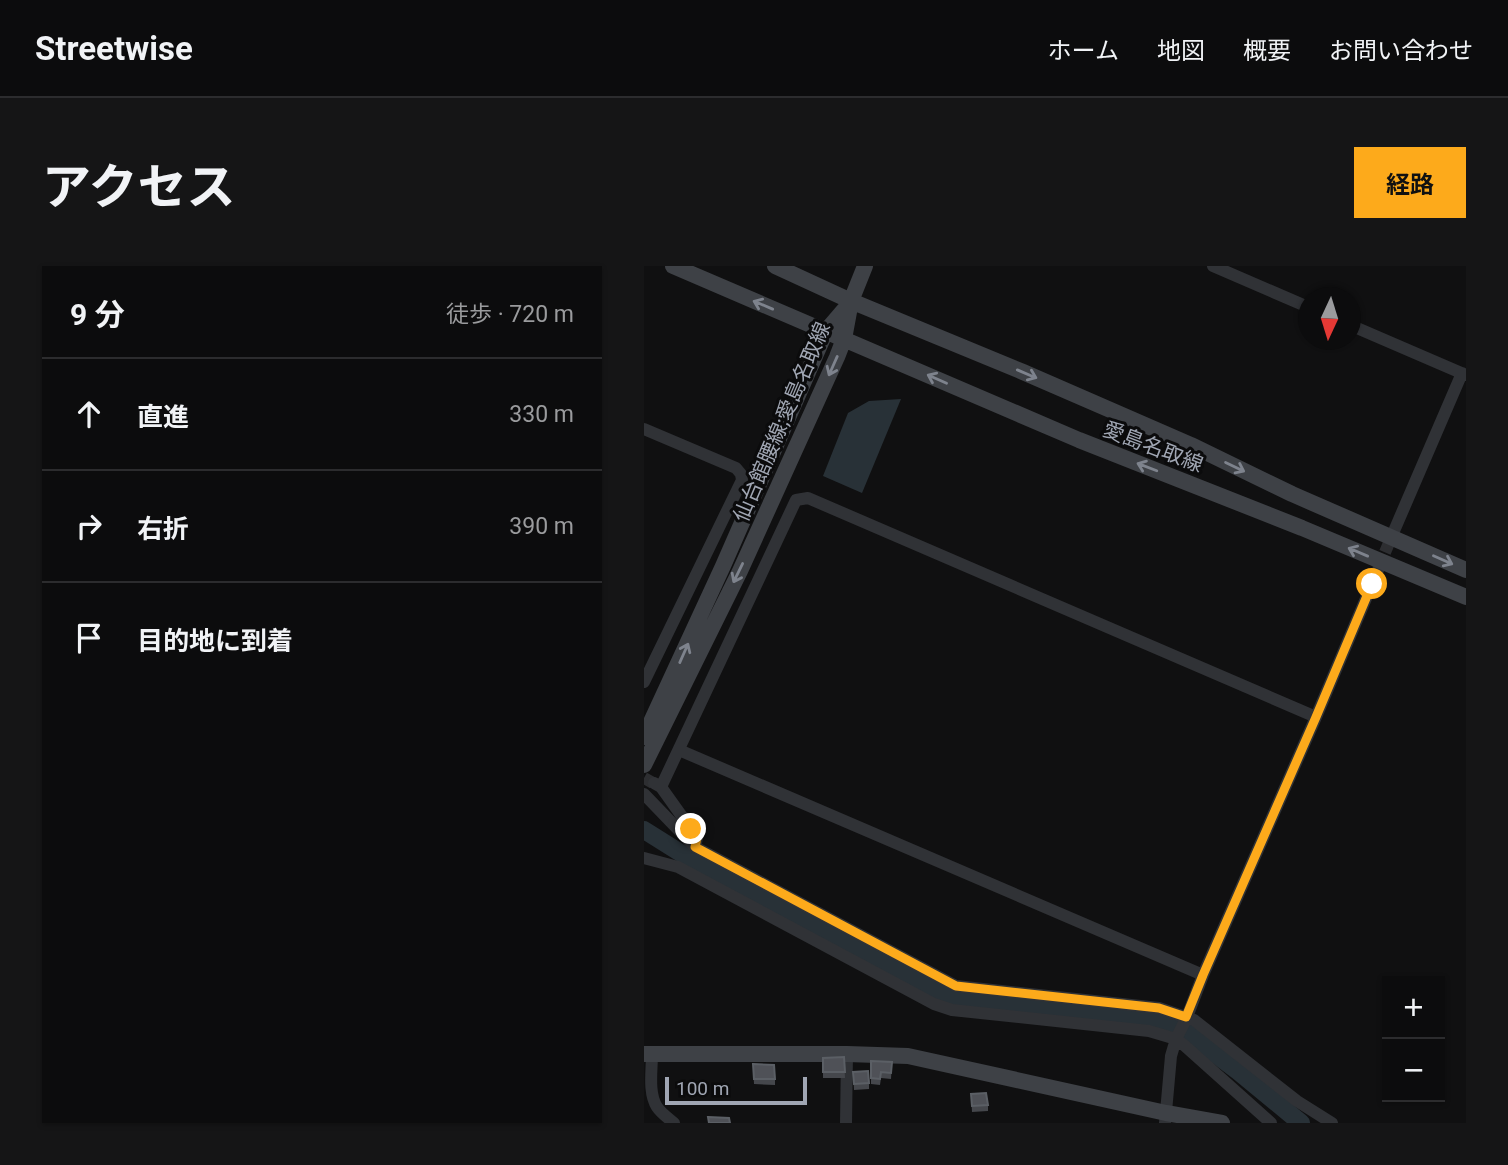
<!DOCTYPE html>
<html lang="ja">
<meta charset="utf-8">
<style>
:root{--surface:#0c0c0d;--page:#151516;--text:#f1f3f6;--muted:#9a9b9d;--line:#2c2c2e;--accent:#fdaa1b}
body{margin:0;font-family:Roboto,"Noto Sans JP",sans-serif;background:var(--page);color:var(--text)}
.controls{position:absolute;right:21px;bottom:21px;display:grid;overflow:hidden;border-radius:0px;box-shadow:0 2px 5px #0004}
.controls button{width:63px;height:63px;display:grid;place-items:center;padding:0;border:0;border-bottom:2px solid var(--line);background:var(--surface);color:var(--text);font:35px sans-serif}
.compass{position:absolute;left:654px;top:21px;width:63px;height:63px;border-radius:50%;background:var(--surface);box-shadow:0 2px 5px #0004;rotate:184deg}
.scale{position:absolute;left:21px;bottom:18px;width:142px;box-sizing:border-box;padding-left:7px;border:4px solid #a0a6b3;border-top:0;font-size:19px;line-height:24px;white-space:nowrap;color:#a0a6b3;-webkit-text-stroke:5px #0b0b0c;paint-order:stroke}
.stop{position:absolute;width:21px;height:21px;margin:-16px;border:5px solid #fdaa1b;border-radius:50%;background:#fff}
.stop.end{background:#fdaa1b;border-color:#fff;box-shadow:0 2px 7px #0008}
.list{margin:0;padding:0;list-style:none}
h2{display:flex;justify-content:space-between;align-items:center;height:91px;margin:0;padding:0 28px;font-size:30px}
h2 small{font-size:23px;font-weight:400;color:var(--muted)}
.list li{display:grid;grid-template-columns:46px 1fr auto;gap:21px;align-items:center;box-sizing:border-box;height:112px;padding:0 28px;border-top:2px solid var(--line)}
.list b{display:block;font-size:26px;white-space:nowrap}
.list em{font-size:23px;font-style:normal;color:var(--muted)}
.icon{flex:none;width:38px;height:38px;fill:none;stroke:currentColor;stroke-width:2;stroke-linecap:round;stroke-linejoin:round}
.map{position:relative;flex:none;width:822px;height:857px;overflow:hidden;border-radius:0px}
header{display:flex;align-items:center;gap:42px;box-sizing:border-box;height:98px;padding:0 35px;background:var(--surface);border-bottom:2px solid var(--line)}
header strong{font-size:33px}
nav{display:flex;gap:38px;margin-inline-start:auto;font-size:24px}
.intro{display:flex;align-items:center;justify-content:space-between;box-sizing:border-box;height:168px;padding:0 42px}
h1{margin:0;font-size:49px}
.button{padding:18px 32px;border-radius:0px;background:var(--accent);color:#111;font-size:24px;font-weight:700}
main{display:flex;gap:42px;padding:0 42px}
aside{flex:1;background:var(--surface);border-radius:0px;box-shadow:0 2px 5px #0004}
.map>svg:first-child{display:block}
</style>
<header>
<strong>Streetwise</strong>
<nav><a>ホーム</a><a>地図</a><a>概要</a><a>お問い合わせ</a></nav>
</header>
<div class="intro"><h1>アクセス</h1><a class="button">経路</a></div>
<main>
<aside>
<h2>9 分<small>徒歩 · 720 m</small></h2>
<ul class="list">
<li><svg class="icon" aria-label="ahead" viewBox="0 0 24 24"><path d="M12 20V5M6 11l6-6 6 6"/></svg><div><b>直進</b></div><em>330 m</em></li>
<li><svg class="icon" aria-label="right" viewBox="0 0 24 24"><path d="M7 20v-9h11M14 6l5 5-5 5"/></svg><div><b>右折</b></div><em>390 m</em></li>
<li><svg class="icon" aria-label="arrive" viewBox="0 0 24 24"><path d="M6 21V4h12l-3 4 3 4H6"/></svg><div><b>目的地に到着</b></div></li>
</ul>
</aside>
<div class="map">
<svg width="822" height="857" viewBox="0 0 822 857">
<rect width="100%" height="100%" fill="#101011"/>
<path fill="#283137" d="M257,133l-39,94 -39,-17 25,-63 21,-12z"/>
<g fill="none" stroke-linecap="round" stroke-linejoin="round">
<path stroke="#283137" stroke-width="18" d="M0,564l51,32 246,132 127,18 73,6 33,5 64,48 63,52"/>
<path stroke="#2d2e31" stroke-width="12" stroke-dasharray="12 6" stroke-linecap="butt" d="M734,303l16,-38
M0,512l9,5"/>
<path stroke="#303236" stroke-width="12" d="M569,0l95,41
M706,59l116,50
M0,163l92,39 5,6 1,6 -98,202
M750,265l68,-158
M35,484l524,225
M10,517l7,4 30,42 7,5 -3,13
M17,521l135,-287 12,-2 508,219
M0,528l51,53 261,139 203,22 35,12 103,81 35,22
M0,592l34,9 256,137 18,6 197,21 27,8 9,7 86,77
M8,788c0,16 -4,39 5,53 4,6 11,11 17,16
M202,857l1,-69
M521,857l6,-67 5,-17 11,-22 16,-42 113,-258 62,-147"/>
<path stroke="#3e4146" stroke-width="16" d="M29,0l406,174 223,88 164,69
M131,0l76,35 172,71 168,73 101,49 174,76
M0,471l79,-171 103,-235 24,-28
M0,499l96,-194 97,-214 7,-18 7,-38 14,-35
M0,788h203l61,2 258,57 56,10"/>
</g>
<path fill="#45474c" d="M200,791l1,21h-22v-20z
M227,795l21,1 -1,17 -10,-1 -1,7 -9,-1z
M109,798l22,15v6l-21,-1z
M209,806l16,11v6l-15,1z
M327,828l17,11v6l-16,1z"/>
<path fill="#4f5157" stroke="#5b5f65" stroke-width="2" d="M200,791l1,15h-22v-14z
M227,795l21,1 -1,11 -10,-1 -1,7 -9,-1z
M109,798l21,1 1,14h-21z
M224,805l1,12 -15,1 -1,-12z
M342,827l2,12 -16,1 -1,-12z
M64,851l21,1 1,5h-21z"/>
<defs><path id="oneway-shaft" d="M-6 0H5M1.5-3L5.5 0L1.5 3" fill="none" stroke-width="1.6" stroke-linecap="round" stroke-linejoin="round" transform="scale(1.75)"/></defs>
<g stroke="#7e838d">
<use href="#oneway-shaft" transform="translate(119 39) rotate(-157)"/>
<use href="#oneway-shaft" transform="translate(189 100) rotate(114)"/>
<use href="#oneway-shaft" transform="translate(383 108) rotate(23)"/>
<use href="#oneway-shaft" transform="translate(293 113) rotate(-156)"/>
<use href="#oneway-shaft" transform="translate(503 201) rotate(-159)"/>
<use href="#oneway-shaft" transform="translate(591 201) rotate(26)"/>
<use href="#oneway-shaft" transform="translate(714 286) rotate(-157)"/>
<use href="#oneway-shaft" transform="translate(799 294) rotate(24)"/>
<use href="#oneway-shaft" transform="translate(94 307) rotate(116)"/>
<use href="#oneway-shaft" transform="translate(40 387) rotate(-66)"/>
</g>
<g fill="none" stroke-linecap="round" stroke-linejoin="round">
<path stroke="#fdaa1b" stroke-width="9" d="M47,563l7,5 -3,13 261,139 203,22 27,9 17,-42 113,-258 56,-133"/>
</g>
<g text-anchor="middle" stroke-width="6" stroke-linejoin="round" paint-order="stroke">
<g font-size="21" fill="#a0a6b3" stroke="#0b0b0c">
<text transform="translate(138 156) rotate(-67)" y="7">仙台館腰線;愛島名取線</text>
<text transform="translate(509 181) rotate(21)" y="7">愛島名取線</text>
</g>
</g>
</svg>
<div class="controls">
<button>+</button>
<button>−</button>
</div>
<svg class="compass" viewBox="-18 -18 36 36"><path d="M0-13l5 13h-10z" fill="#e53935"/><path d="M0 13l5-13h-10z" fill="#9a9b9d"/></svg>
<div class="scale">100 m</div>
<div class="stop" style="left:728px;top:318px"></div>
<div class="stop end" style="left:47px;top:563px"></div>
</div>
</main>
